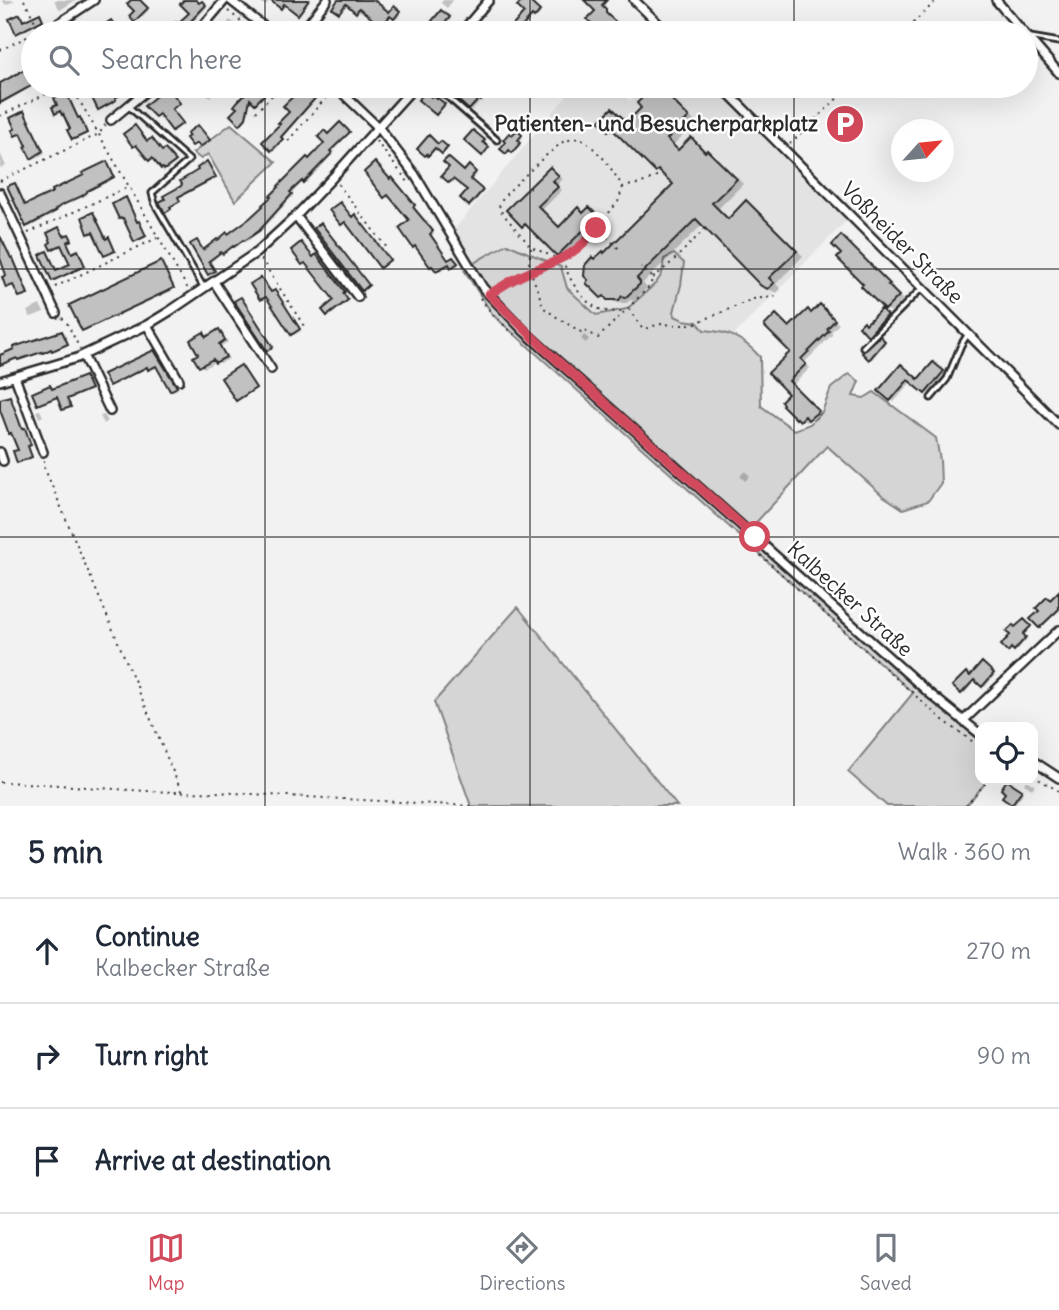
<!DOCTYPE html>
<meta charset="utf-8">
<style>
:root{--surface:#fff;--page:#f2f2f3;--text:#1f2937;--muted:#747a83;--line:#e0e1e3;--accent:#d1495b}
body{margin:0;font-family:Delius,sans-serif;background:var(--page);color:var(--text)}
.controls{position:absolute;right:21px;bottom:21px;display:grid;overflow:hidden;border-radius:14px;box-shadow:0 7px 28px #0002}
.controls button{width:63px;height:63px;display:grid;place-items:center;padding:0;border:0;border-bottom:2px solid var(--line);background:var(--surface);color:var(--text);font:35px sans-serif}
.compass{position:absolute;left:891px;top:119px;width:63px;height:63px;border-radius:50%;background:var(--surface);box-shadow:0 7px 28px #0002;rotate:63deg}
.stop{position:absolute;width:21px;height:21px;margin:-16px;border:5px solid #d1495b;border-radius:50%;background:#fff}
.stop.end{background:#d1495b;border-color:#fff;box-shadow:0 2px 7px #0008}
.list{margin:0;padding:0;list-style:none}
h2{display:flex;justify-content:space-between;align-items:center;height:91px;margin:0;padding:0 28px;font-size:30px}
h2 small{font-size:23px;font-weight:400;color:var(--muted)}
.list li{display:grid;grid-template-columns:46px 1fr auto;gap:21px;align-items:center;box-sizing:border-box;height:105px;padding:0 28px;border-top:2px solid var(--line)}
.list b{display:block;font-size:26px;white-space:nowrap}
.list p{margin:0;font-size:23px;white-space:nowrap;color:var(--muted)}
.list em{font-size:23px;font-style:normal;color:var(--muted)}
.icon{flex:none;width:38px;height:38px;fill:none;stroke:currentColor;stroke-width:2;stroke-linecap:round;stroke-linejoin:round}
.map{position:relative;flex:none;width:1059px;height:806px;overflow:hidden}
.search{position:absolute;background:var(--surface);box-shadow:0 7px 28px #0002;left:21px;right:21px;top:21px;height:77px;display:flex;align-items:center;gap:18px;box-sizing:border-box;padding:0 24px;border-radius:38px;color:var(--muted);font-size:26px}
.sheet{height:406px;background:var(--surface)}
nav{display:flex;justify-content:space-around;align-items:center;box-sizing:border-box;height:98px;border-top:2px solid var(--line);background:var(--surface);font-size:19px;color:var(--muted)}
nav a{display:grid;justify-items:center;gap:4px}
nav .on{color:var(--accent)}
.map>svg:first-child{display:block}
</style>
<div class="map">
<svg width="1059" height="806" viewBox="0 0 1059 806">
<rect width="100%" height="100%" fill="#f2f2f2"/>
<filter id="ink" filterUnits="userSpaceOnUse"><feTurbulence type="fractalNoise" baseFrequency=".0143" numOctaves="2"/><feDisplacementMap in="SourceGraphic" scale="14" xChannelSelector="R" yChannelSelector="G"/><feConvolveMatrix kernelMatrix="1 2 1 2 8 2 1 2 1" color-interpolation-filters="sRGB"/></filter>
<g filter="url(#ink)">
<path fill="#e3e3e3" d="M575,86h37l18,15 15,-15h76l131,132 -10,7 -204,208 -155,-145 -32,-55z"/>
<path fill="#d5d5d5" stroke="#808080" stroke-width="2" d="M231,124l45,38 -41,39 -27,-47 -7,5 -8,-6z
M507,244l54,23 6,21 29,27 31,-6 29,-26 6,-9 2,-15 10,-5 10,9 -3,22 -7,27 1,4 8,4 14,2 7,8c26,2 39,8 56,27l1,49 33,24 16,-6 12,-12 9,-24 18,-14 10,7 -6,15 11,2 10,-6 62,46 4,22 1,23 -13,18 -25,8 -21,-14 -55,-49 -79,85 232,203v46h8l-22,26h-79l-39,-34 65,-79 -222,-201 -198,-177 -29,-45c15,-12 28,-17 43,-26z
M518,607l159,199h-206l-37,-104z"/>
<path fill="#0003" d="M2,0h12v1l-8,4z
M54,0h22l-16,10z
M133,0h6l10,10 -12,11 -2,-1 1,-9z
M186,0h8l6,5 4,-1 3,3 -24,26h-16l9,-9 2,2 14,-13z
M257,0h13l-4,6z
M273,0h38l-11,14 -13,-10 -3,4z
M344,0h27l19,14 4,-5 7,5 -4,5 -5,-3 -10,13 -6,-5 2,-3 -16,-13 -3,4z
M443,0h10l-6,8 -6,-5z
M525,0l16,13 -4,4 -3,-1 -15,17h-11l19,-21z
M587,0h15l4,4 -3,3 4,4 1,4 11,11 -8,7h-8l-14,-14 9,-8z
M441,12l10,7 -12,14h-9l-4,-2z
M40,15l4,6 -25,12 -2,-1 3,-16 4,7z
M230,20l5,4 -5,5 -4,-4z
M638,28l5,5h-10z
M33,66v20l-33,19v-20z
M115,86h22l-21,13 1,2 -16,9 -2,-1 11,-20z
M170,86h4l4,3 -5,6 7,9 -7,6 11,14 -9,7 -14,-17 -3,3 -2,-1 10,-25z
M207,86h13l-10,11 -8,-7z
M256,86h17l-16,18 -6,-6 -4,21 -5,5 -1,-1 -2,-15 -2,-2z
M306,86l13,10 -38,43 3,2 -10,10 -10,-9 28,-30 -6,-6z
M375,86h14l-6,7z
M457,86h36l2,1 -23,23 -21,-18z
M656,86l8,4 32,33 -23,22 7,6 11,-12 8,5 8,8 8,4 28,28 -24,24 11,11 16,-17 8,5 49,49 -27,28 5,5 -4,4 -11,-5 -63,-64 -60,59 4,5 -13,13 -4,-1 -3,3h-10l-15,-7 -7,-35 10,-6 70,-71 -19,-13 -38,-38 -1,1 -8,-5 4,-19 7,4 9,9 15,-15 -5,-5z
M65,94l3,1 10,23 4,2 6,14 -13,6 -2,-1 -1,-9 -10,-18 -4,2 -2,-1z
M24,113l2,1 19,39 -11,6 -2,-1 -8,-24 -5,2 -3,-1z
M342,125l8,8 -19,20 2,1 -27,29 -2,-2 -13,13 2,2 -32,35 -14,10 -2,-1 -8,7 -2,-1 -9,7 -3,-1 -13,11 5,9 -4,2 -2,-1 -12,-31 7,10 47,-32 76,-77 1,-7z
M517,132l6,5 -5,5 3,3 -6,7 -4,-1 -2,2 -7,-4z
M125,134l23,9 14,10 5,-1 9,11 -9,7 -3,-1 -9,-11 -3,2 -2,-1 -12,-14 -2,2 -2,-1z
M441,143l7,6 -4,5 -7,-6 -6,7h-3l-9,-6 20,-3z
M0,153l6,13 -5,2 -1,-1z
M207,163l10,15 -39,20 3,4 -11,6 2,2 -4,2h-2l16,-25z
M108,164l7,14 -28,14 1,1 -3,3 -23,10 -5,6 -27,15 -2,-1 -13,-41 12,22z
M470,167l7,7 -6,7 12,11 -11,14 -10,-8 7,-8 -13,-11 -4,4 -9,-8 22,-2z
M550,169l13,10 -6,6 5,5 -20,20 18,18 19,-18 6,3 5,-4 12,11 -39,38 -5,-3 -28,-28 -1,1 -6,-3z
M366,172l24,9 5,-1 21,27 -2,2 20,24 -3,3 18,26 6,-2 4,5 -4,3 -4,-3 -12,6 -2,-1 -23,-24 -3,-26 -20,-24 -3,2 -2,-1z
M126,199l2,2 10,21 3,2 6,13 -9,5 -2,-2 -11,-22h-5z
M93,214l2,1 12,25h4l5,12 -8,4 -3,-1 -10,-22 -3,1 -2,-1z
M59,229l6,9 5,-1 2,4 -5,2 6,11 5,-2 2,1 6,13 -31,15 -1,-1 -7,-27 10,19 15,-7 -9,-20 -9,5 -2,-1z
M0,237l13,30 4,-2 -2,-4 14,33 -7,3 -7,-12 -6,2 -1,-1v-10l-8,-23z
M842,238l5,3 47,47 -1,1 10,11 -12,12 -5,-3 -21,-25 -21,-30z
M318,257l28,36 -3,2 5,6 -18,15 -2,-1 8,-15 -29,-37 -2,1 -2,-1z
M160,264l13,26 -88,41 -2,-1z
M262,279l10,15h5l24,37 -7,4 -2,-1 -24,-37 -5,3 -2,-1z
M40,305l4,7 -13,5 -2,-1 -2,-5z
M820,306l19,18 -8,8 2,2 -28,28 5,6 -17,17 29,29 -7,7 -5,-2 -4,3 -9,-4 -13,-13 6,-11 -20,-21 22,-21 -15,-35 14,12 22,-15z
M883,312l5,5 -17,18 -2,-1 -2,-9z
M219,331l4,3 5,8 -7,4 8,13 -8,4 -5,-2 -11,7 -4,-2 -1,-11 4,-21 5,3z
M62,333l7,12 -14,6 -11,1 -23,8 -2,-1 -19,7v-9z
M584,335l5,4 -3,4 -5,-4z
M883,339l3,4 -14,16 -2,-1z
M154,352l24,37 -5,2 -2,-1 -13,-23 -7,3 -2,-3 -37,18 -2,-1z
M901,366l18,15 17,-15 10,8 -17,20 -17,-13 -18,21 -3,-2z
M242,368l14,21 -18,12 -1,-1z
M85,378l7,12 -24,10 4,8 -6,2 -2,-1 -5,-12 -19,8 -2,-2 12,-16 3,4z
M10,398l1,1 12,32h3l6,15 -3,1 4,11 -13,5 -1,-1 1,-11 -10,-18 -10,-29v-3z
M40,410l3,6 -4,2 -3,-7z
M104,415l4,6 -4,3 -4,-8z
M745,471l5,5 -5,5 -5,-5z
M1059,594v17l-18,17 -1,-1 11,-25z
M1026,622l5,6 -8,8 4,3 -11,12 -3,-3 -3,3 -7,-6 13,-16z
M984,665l11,10 -10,12 -9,-7 -12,14 -9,-8 16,-8z
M1027,780l8,5 -3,4 -8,-5z
M1008,782l15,11 -8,11 -10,-8z"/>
<path fill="#c1c1c1" stroke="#2b2b2b" stroke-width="2" d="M131,0h9l8,8 -14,14 -5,-6 5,-5 -7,-7z
M184,0h12l3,3 3,-2 4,4 -16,17 1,2 -10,9h-17l12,-11 1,2 12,-11 -9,-9z
M270,0h39l-11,15 -14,-11 -3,5z
M338,0h36l15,12 5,-6 6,5 -6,8 -4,-3 -11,13 -5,-5 2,-2 -17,-14 -3,5 -10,-9 -7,9 -7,-5z
M523,0h5l12,11 -6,7 -2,-2 -16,17h-10l18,-20 -7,-7z
M584,0h23l-5,5 4,4v4l12,11 -9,9h-8l-14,-14 8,-8z
M441,10l9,7 -13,16h-15z
M40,13l3,7 -27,14 -7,-15 11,-5 3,7z
M111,20l10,13h-16l-4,-6z
M327,20l17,13h-20l-5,-3z
M33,65v20l-33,18v-20z
M108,86h26l-19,12 1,2 -18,10 -7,-14z
M168,86h11l-6,8 7,9 -8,6 11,14 -11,8 -13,-17 -4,3 -11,-11z
M253,86h11l-4,4 4,5 -9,9 -5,-5 -4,19 -6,7 -10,-10 7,-7 -3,-2 4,-5z
M304,86h5l9,9 -37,42 2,2 -12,12 -9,-9 18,-18 -2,-1 11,-11 -6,-6z
M455,86h39l-13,15 -2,-2 -10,11 -20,-18z
M654,86h4l31,31 -22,22 11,11 13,-13 14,15 2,-2 30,29 -25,24 16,16 18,-19 51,51 -28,27 5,5 -6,6 -7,-3 -65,-67 -59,59 3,4v2l-15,14 -3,-2 -3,4h-12l-3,-4 -3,2 -15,-15 2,-3 -4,-4 1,-11 7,-8 2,2 9,-8 1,2 69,-69 -15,-14 -3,2 -44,-44 -3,3 -9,-10 13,-13 15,14 14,-14 -4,-5z
M66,92l12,26 2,-1 7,16 -15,7 -5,-10 3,-1 -7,-15 -1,1 -2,-4 -5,3 -3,-7 5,-2 -3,-7z
M425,92l6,5 2,-2 4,4 1,-1 7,6 -9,11 -18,-15z
M24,111l19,40 -12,8 -6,-12 2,-1 -6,-13 -6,3 -3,-6 3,-1 -5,-11z
M340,122l10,10 -20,19 2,2 -29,30 -1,-2 -12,11 2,2 -33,37 -15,10 -1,-1 -9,7 -1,-1 -10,8 -2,-2 -12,9 6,10 -7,4 -18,-31 7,-4 6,10 14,-11 1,1 9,-8 1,2 22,-16 13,-12 -1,-1 9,-8 -1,-1 9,-9 -1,-1 29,-29 2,2 15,-16 -6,-6 6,-7 4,4z
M135,125l12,16 5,-3 10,13 3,-2 11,12 -12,9 -1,-2 -2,1 -9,-11 -3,3 -13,-16 -3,2 -10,-13z
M198,125l12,15 -10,7 -3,-4 -5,3 -6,-8 3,-2 -2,-3z
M473,130l12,10 -2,2 6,5 -7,9 -18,-16z
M517,130l5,5 -4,5 2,3 -8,10 -3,-3 -3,4 -6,-5 5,-7 -2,-2 6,-7 3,2z
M429,135l9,9 3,-3 7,6 -6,7 -7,-6 -7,8 -1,-2 -2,2 -8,-7z
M448,157l16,14 5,-6 7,7 -6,7 13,11 -14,16 -9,-8 7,-8 -14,-11 -4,4 -8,-7 8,-9 -6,-5z
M107,161l7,16 -27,14v1l-5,4 -22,10 -5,4 1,1 -30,16 -19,-41 8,-3 10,22 28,-13 -1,-2 32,-15 -2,-2z
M207,161l9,16 -38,20 2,4 -10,6 1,2 -6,4 -6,-11 6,-3 -2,-3 18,-10 1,-2 -2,-3 18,-11 -1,-2z
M375,162l15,17 2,-2 23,28 -2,2 20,24 -3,3 18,26 5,-3 5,6 -7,5 -2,-4 -13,7 -4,-5 -2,1 -15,-21 -2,2 -14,-20 10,-8 -21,-25 -4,3 -20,-26z
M550,167l9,9 -6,5 5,6 -20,19 21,21 19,-20 5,6 6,-6 9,9 -41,40 -32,-32 -3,3 -16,-17z
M126,197l11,25 2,-1 7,15 -12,6 -11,-24 -4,1 -7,-15z
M340,202l12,15 3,-3 35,46 -10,8 -35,-46 -4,3 -12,-15z
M93,212l13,27 3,-2 6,14 -11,5 -11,-24 -5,2 -6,-17z
M321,223l48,62 -7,6 -48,-63z
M59,227l5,9 5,-2 3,6 -5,2 5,11 6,-3 7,16 -33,15 -12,-26 7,-4 9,19 14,-6 -9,-19 -10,5 -3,-6 3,-2 -4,-9z
M841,235l49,49 -2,1 11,11 -14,14 -24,-24 2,-2 -26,-26 4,-4 -9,-9z
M0,236l11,22h2l15,36 -9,3 -6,-12 -7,3 -4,-11 4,-2 -6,-17z
M301,242l12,15 3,-3 29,38 -2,1 5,7 -21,16 -5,-6 12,-10 -29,-37 -3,2 -11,-15z
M161,261l13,27 -92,43 -13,-26z
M261,277l10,15 4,-2 25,39 -9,6 -25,-38 -6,3 -10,-16z
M241,297l32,50 -6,4 -33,-50z
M820,304l15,16 -8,9 2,2 -28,28 5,5 -17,17 30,30 -11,9 -3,-4 -5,5 -3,-3 -1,1 -14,-14 1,-1 -2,-3 7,-7 -20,-21 22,-21 -26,-26 12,-12 13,13 19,-18 3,4z
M881,309l6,6 -19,21 -9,-10 5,-5 2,3z
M219,329l6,11 -6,4 7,13 -11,6 -2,-4 -14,8 -6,-10 5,-3 -8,-14 14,-8 2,5z
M62,331l6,13 -16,7 -1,-2 -8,4 -1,-1 -24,8 -1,-2 -17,7v-10l14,-6 -1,-2z
M880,336l5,5 -16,19 -7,-7z
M154,350l23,37 -7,4 -14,-25 -8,4 -1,-3 -38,19 -6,-12z
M933,362l11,9 -19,23 -17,-14 -18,21 -12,-10 23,-27 17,15z
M241,365l15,23 -20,13 -15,-23z
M85,376l6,13 -24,10 4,8 -9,3 -5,-13 -20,8 -5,-12 18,-8 2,4z
M10,396l12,33 3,-1 6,17 -3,1 4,11 -15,6 -4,-12 5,-1 -7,-17 -2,1 -9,-24v-11z
M1059,591v18l-20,19 -9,-9 9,-8 -3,-3 11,-11 3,3z
M1024,619l7,7 -8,8 3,3 -12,14 -3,-3 -3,4 -7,-7 9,-10 -4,-3 7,-7 2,2z
M982,662l12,11 -12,14 -8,-7 -13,14 -9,-8 14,-14 4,4z
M1007,780l15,10 -10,14 -10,-7 3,-4 -4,-4z"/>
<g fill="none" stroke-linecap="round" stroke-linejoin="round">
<defs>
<path id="lane" d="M1030,37l29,5
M435,86l62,54
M128,106l61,54 -37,33 3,11 49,84
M863,347l59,-59
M931,398l16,-19 14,-34 7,-11"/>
<path id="street" d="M230,0l42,33
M634,0l34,33
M996,0l28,33
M52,32l7,-9 35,-23
M197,33l28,-33
M301,33l26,-33
M461,33l28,-33
M1026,35l33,38
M335,86l44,42 36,47 68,113 42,44 404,361 51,41
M721,86l338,339
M111,120l41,-34
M0,193l56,120
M296,216l62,81
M214,282l57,87
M147,325l32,55
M83,355l27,56
M15,377l28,75
M0,381l77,-23 70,-33 23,-14 87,-59 39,-36 37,-39 82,-91
M0,452l3,9
M963,721l96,-91
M1033,761l26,17"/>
</defs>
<use href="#lane" stroke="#2b2b2b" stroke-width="9"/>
<use href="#street" stroke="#2b2b2b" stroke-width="12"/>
<path stroke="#2b2b2b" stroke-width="2" stroke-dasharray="2 5" stroke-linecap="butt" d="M24,0l17,33
M228,11l28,22
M903,33l34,-33
M0,50l33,-16
M71,86l117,203
M321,86l12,10
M221,90l3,-4
M256,112l25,-26
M0,116l63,-30
M288,141l41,-47
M376,141l33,42
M790,144l60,-58
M0,181l99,-47 7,-10
M338,184l49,64
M623,187l-5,15 -22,26 -8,10 -19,18 -8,4 -30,-13 -32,-38 1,-6 7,-10 36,-35 21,-17 15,-3 7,3 20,20 17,26 19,-4 19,-9
M597,227l22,22
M28,233l100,-46
M531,248l-2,14 2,10 13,36 11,8 26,16 4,-2 13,8 51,-51 4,-9 -12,-11
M261,259l43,67
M563,259c4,18 19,43 36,50 6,3 15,2 22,3
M653,278l18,-15 34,-34
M55,287l102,-49
M495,291l28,-16 37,-15
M480,298l13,17 24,22
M629,309l12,18 4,2 14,-5 23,1 14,-2 57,-24 26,-3
M62,318l5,5 13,26
M44,460v7l138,326
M745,541l194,176 41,30
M1033,776l26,15
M0,782c72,2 144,12 215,10l257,14
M966,806l22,-26"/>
<use href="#lane" stroke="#fff" stroke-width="3.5"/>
<use href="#street" stroke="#fff" stroke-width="7"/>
</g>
</g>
<g fill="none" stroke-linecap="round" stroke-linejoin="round" filter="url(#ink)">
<path stroke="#d1495b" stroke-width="9" d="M596,228c-20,30 -43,33 -73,47 -12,5 -23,13 -34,19l61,60 205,183"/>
</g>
<path fill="none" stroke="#2b2b2b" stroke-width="2" stroke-opacity="0.55" d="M265,0v33M530,0v33M794,0v33M265,86v720M530,86v720M794,86v720M0,269h1059M0,537h1059"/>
<defs>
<symbol id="parking-disc" viewBox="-11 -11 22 22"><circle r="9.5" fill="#d1495b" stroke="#fff"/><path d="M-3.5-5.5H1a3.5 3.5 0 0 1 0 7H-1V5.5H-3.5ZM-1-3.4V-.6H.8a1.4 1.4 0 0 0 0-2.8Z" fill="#fff"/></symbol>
</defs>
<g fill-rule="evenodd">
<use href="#parking-disc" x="823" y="102" width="44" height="44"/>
</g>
<g text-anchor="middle" stroke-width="5" stroke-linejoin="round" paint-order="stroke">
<g font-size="21" font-weight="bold" fill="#2b2b2b" stroke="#fff" text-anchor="end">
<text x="818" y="131">Patienten- und Besucherparkplatz</text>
</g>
<g font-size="21" fill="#2b2b2b" stroke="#fff">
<text transform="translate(902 243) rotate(45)" y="7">Voßheider Straße</text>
<text transform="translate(850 599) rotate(42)" y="7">Kalbecker Straße</text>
</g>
</g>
</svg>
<div class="controls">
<button><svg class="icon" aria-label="locate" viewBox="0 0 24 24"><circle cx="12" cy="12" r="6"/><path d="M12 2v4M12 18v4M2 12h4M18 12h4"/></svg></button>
</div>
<svg class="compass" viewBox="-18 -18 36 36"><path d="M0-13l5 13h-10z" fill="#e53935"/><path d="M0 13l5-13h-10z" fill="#747a83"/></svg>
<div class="stop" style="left:755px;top:537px"></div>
<div class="stop end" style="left:596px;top:228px"></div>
<div class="search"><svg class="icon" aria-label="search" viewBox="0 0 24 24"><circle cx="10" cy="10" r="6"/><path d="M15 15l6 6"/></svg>Search here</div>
</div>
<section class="sheet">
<h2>5 min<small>Walk · 360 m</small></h2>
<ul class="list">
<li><svg class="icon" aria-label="ahead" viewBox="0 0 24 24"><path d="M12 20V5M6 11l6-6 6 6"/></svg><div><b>Continue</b><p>Kalbecker Straße</p></div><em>270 m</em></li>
<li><svg class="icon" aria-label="right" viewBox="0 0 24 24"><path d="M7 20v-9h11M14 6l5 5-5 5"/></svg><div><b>Turn right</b></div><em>90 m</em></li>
<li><svg class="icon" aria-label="arrive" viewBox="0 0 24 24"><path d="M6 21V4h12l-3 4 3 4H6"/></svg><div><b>Arrive at destination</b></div></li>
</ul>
</section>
<nav>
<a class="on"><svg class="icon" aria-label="map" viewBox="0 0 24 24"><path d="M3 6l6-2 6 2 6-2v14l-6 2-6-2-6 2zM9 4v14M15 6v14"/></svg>Map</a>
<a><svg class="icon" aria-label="directions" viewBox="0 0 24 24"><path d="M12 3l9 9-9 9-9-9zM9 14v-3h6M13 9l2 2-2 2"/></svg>Directions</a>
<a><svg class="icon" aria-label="saved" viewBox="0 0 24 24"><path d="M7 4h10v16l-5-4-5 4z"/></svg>Saved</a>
</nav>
